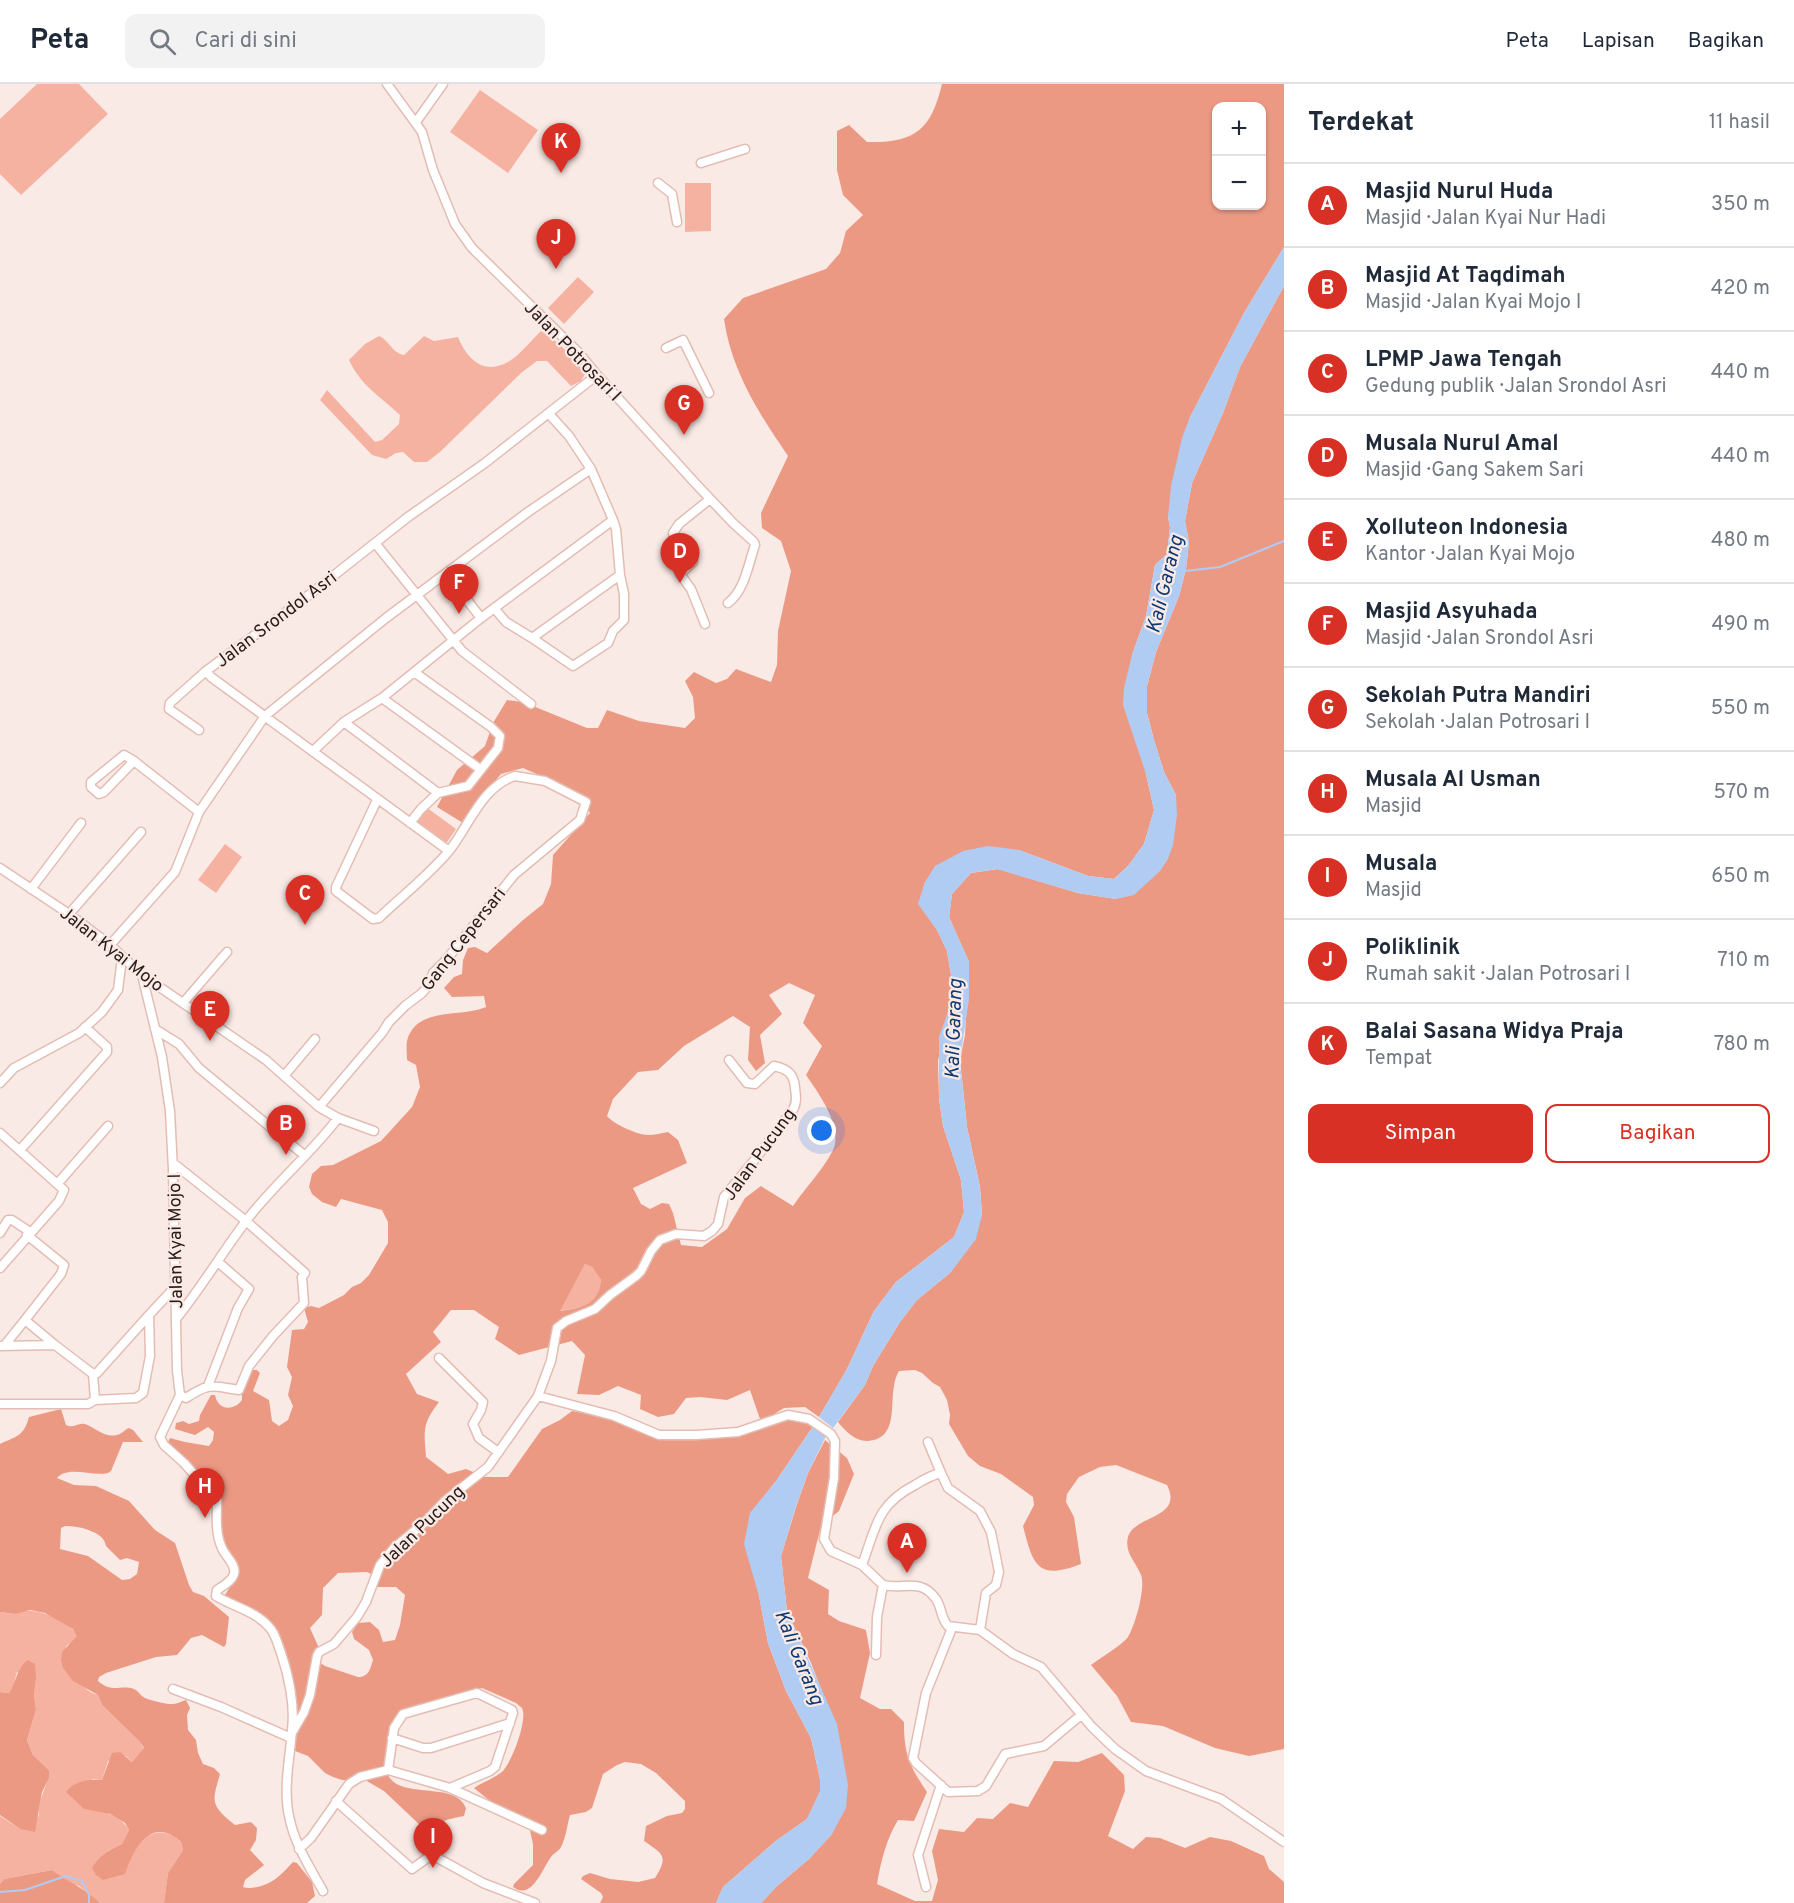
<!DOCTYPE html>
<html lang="id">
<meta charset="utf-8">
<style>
:root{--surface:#fff;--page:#f2f2f3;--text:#1f2937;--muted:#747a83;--line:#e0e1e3;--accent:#d93025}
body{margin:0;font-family:Overpass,sans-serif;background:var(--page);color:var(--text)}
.controls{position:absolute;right:18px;top:18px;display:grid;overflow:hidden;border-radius:12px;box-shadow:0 2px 4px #0004}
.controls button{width:54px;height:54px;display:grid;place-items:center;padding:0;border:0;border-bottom:2px solid var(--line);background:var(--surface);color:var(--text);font:30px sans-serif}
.you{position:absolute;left:822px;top:1047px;width:21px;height:21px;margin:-15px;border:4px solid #fff;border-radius:50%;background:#1a73e8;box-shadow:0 0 0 9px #1a73e833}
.badge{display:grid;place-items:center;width:39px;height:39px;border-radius:50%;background:var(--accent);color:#fff;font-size:20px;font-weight:700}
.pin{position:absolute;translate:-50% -50px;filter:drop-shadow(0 2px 3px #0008)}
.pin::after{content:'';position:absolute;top:32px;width:21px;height:18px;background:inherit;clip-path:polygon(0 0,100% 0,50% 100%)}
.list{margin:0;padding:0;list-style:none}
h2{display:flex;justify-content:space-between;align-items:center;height:78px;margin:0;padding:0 24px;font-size:26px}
h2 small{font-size:20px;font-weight:400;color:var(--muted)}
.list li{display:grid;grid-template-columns:39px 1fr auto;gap:18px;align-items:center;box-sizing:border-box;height:84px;padding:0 24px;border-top:2px solid var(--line)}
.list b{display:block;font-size:22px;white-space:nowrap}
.list p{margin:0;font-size:20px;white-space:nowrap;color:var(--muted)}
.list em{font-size:20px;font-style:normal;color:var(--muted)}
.actions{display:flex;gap:12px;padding:18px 24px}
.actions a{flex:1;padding:14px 0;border:2px solid var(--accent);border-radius:12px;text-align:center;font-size:21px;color:var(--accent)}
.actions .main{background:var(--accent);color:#fff}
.icon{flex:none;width:33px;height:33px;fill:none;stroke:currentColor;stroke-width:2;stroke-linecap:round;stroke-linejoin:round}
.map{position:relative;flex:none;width:1284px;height:1819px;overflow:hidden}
header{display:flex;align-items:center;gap:36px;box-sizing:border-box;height:84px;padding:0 30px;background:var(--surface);border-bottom:2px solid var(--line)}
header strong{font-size:28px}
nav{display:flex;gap:33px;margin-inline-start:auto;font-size:21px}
.search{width:420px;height:54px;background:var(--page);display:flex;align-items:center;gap:15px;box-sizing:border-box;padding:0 21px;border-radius:12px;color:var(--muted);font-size:22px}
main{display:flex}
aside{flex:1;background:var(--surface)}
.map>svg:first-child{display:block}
</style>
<header>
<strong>Peta</strong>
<div class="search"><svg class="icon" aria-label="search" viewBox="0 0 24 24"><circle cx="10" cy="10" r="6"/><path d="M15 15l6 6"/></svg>Cari di sini</div>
<nav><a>Peta</a><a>Lapisan</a><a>Bagikan</a></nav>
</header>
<main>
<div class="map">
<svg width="1284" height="1819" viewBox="0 0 1284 1819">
<rect width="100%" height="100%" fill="#faeae6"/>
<path fill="#f6b2a1" d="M37,0h42l29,30 -87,81 -21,-21v-55z
M480,6l58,40 -30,43 -58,-41z
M685,99h26v48l-26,1z
M578,193l16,15 -30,32 -16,-16z
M541,247c17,10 33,26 44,43l-4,7 -10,5 -24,-25h-10l-16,12 -81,79 -13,10h-13l-11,-10 -7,1 -10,6 -14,-4 -52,-55 7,-10 48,52 7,-2 17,-16 1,-9c-19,-18 -40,-30 -51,-55l16,-16 14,-8c10,4 13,17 25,19l20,-19 10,5 24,-4c7,18 22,36 43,28 15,-4 29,-24 40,-34z
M426,723l30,22 -11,16 -31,-23z
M225,760l17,13 -26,36 -18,-13z
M585,1180l7,3 9,13c-3,26 -20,28 -42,31z
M22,1527c18,-2 45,9 56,24l-5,7 -7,4c7,18 11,44 32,49l4,10 38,37 4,7 -12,13 -6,-6 -18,5 -6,19 -9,-1 -9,30c17,1 36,6 45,21l-7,14 -14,7 23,7c10,-23 29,-35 50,-16l2,8 -15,23 -4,30h-64l-21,-17 -8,-2 -19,-14 -48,9 -4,5v-68l20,13 19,-13c-1,-20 10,-31 10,-46l-16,-15 -6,-15 9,-30 -2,-15 2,-16 -19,-7 -4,15 -4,6 -9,-1v-80l14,2z"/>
<path fill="#ec9984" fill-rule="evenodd" d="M942,0h342v163l-40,66 -54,104 -22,100 2,10 -3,27 -12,11 -9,51 -14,39 14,119 8,36 -10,34 -16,22 -14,13 -26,-3 -69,-26 -94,32 -6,22 18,26 10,21 6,36 -15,74 1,37 4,28 18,54 3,32 -10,25 -58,45 -22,29 -27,58 -28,48 -14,-10 -21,1 -23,14 -11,-32 -23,10 -27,-3 -14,1 -12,16 -16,3 -18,-8 1,-14 -23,-9 -19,9 -22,-1 8,-39 -13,-14 -53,14 -24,-16 4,-12 -25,-17h-23l-18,22 8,10 -35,32 11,20 22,8c-17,22 -15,28 -13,55l22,17 18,-5 19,8h23l34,-48 18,-9 12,-9 41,7 45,20 89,-6 16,-4 24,-15 11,-1 16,13 -38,56 -25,32 8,83 9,47 18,48 25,47 9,41v13l-13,27 -30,21 -54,47 -7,16h-116l3,-6 -2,-4 -20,-14 2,-3 7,-3 20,6 28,3 17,-4c14,-22 8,-24 -11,-37l2,-15 21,-10 15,-3 3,-4v-8l-29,-28 -15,-9 -16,-2 -8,3 -14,9 -11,34 -6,4 -16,3c-3,10 -4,23 -9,32 -2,4 -7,6 -10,10 -9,12 -19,44 -38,30l1,-3 19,-19v-21l-5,-22 -38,-21 -16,-13c9,-6 21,-10 29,-17 9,-10 25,-51 19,-63l-6,-5 -34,-15 -82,22c-7,12 -11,25 -13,39 -14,63 66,25 79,59l-2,8c-15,2 -27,8 -42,11l-38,-36 -19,-11h-23l-9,-3 -8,-4 -17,-17 -13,-5 2,-20 5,-11 -6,-9 -10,-60 -8,-21 -15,-13 -35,-17 -3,-5 8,-13 -2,-17 -6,-11 -6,-56 -17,-23 -34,-33 2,-4 15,4 24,4 4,-6 1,-8 -6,-5 -13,8 -20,-6 1,-6 7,-2 6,3 10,-3 1,-6 11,-20h4c3,16 19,16 27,5v-10l7,-20h8l3,3 -7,18 16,9 3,21 7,5 9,-6 5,-14 -5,-11 4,-18 -5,-10 5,-37 12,-1 4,-7 -4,-14 7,-2 8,2 25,-13 8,-8 9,-4 8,-8 19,-32v-21l-6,-12 -41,-11 -5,8 -14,-5 -10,-8 -3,-7 3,-13 9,-8 12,-1 48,-24 31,-34 8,-20 -4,-22 -9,-5c0,-6 -1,-14 0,-19 9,-35 54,-23 79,-34l-2,-11 -32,1 -8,-9 10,-11 8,-3 1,-14 5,-12 7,-1 12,6 36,-33 20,-16 8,-20 2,-29 37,-42c-12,-25 -44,-34 -67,-45l-22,6 -17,20 -21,29 -26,-16 20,-37 28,-24 8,-23 14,-23 16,2 64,26h11l9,-18 32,11 46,7 10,-10 -2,-21 -8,-16 9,-9 22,11 11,-4 9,-10 35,13 6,-17 1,-34 13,-60 -10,-30 -19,-13 -1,-15 27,-57c-29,-42 -57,-86 -64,-137l19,-21 83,-29 14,-16 6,-22 17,-16 -20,-20 -6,-25v-39l12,-6 18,17c48,1 64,-12 75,-58zM1216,22h46v100h-46zM789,899l26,12 -12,28 19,23 -16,29c13,19 39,54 26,77 -10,19 -27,36 -39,54l-32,-20 -16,12 -18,31 -25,18 -21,-2 -8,-32 -4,-9 -7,-1 -12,6 -9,-5 -8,-16 54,-25 -9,-23 -10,-8c-6,1 -14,3 -20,3 -10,0 -35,-11 -41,-19l6,-17 25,-27 20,-2 26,-24 49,-30 17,11 -2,33 8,11 9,-8 -5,-28 22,-21 -13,-19zM585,1180l7,3 9,13c-3,25 -19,28 -41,31zM367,1488l4,2 6,13h19l9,8 -5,30 -5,15 -12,2 -4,-12 -9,-8 -12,1 -6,9 2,7 15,11 4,10c-3,9 -4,17 -15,17l-33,-11 -12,-8 6,-10 -9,-20 12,-13 1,-27 15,-15z
M1284,202v1463l-35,7 -34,-8 -52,-22 -32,-4 -14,-26 -26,-31c9,-7 30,-19 37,-28 7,-11 18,-49 13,-62 -5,-13 -17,-22 -13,-38 6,-22 56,-18 39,-52l-51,-20 -16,2 -21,10 -12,17 -1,8 8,15 7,47c-44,17 -48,1 -58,-38l11,-21 -1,-8 -32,-23 -21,-8 -12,-10 -19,-32 1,-9 -3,-15 -7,-13 -7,-4 -11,-10 -7,-3 -16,1c-14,23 5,67 -31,70 -12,1 -23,-10 -30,-19l27,-37 8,-19 27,-44 17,-22 34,-28 31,-57 -2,-28 -13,-60 -7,-67 5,-25 4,-73 -20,-45 3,-23 19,-21 27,-4 80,24 38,6 60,-104 -12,-23 -10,-32 -7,-27v-27l9,-34 23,-56 7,-27 3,-27 -4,-21 7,-38 31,-70 17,-46z
M61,1325l5,16c8,4 12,-3 19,-1 11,4 19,14 32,11 5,-1 7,-5 12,-7l4,2 10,12h-20l-12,29 -3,2c-16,4 -39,-8 -51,5l17,7 22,1 33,15 26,29 20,13 14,42 4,7 11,4 25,21 -3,27 -2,3 -22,-12 -11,3 -14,17 -21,2 -50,16 -7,4 -1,4c15,13 22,3 36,8 5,2 6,7 11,9 4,2 24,7 28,6 4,0 9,-3 13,-4l4,8 -3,7 1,15 8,10 2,13 5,11 11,4 6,6c-8,28 -10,31 15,51l16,-3 6,6 -1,12 -6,10 14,15 -19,15 -2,7c10,4 29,-4 36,-11 5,-4 9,-9 14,-14l4,1 15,19 3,14 -8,7h-143l4,-30 15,-23 -2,-8c-30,-27 -47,6 -56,32l-22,6 -7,-5 -4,-7c8,-13 17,-18 30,-24l7,-14 -4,-7 -15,-9 -26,-5 -18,-17c8,-11 23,-13 36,-12l10,-27 8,-1 12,10 12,-14 -4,-6 -38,-37 -4,-10 -25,-14 -10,-13 -2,-8 1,-8 15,-16 -4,-7 -28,-16 -15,-3 -15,4 -15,-2v-168c17,-8 24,-8 29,-27zM65,1442c13,0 39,5 41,20l14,14 7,-2 12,4 -2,12 -7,5 -8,1 -34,-24 -28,-7 1,-21z
M825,1356l22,18 7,16 -15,37 -18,15 -13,52 21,12 -1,24 11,7 27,9 4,23 -10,45 20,11h11l13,13c0,33 5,43 23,70l-13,29 -16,-1c-12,20 -17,41 -21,64l38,17h17l6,-21 -6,-29 7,-22 25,3 13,-14 16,1 17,-16 18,4 26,-46 24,1 24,-9 22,22 1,16 -17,45 25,13 13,-12 14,1 25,10 25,-11 21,4 33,15 5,13 15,13v21h-523l16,-17 32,-27 23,-25 -9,-140 -12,-31 -24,-52 -6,-55 16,-52 11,-31z
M28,1576l7,4 1,15 -2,16 2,15 -9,30 6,15 16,15v8l-7,14 -7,40 -15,-3 -20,-14v-123l9,1c8,-12 7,-24 19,-33z
M52,1786c16,12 34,19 48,33h-100v-19l4,-5z"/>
<path fill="#b0ccf3" d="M1284,163v39l-44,81 -17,46 -31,70 -7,38 4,21 -3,27 -7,27 -23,56 -9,34v27l7,27 10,32 12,23 1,20 -4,30 -5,14 -8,12 -26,24 -18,4 -38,-6 -81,-24 -26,4 -19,21 -3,23 20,45v37l-9,61 7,67 13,60 2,28 -6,24 -25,33 -34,28 -17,22 -27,44 -8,19 -32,43 -14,-11 28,-48 27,-58 22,-29 58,-45 10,-25 -3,-32 -18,-54 -4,-28v-61l9,-25 5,-25 -6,-36 -10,-21 -19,-26 7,-22 10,-16 28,-15 25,-5 31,4 69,26 26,3 14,-13 16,-22 10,-34 -8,-36 -23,-69 1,-17 8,-33 14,-39 9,-51 12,-11 3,-27 -2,-10 3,-31 11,-48 8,-21 54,-104z
M814,1341l13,9 -19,39 -11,30 -16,53 6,55 50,113 11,61 -2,23 -14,26 -23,25 -32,27 -16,17h-45l7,-16 54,-47 30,-21 13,-28v-12l-9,-41 -25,-47 -18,-48 -9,-47 -15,-52 6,-31 26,-32z"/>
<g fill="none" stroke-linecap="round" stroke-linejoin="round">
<path stroke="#b0ccf3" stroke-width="2" d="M1185,487l35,-4 64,-26
M0,1808l25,-2 41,-14 16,5 7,14v8"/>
<defs>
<path id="minor" d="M387,0l35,48 11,38 22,54 17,24 106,104 19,23 99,109 37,39 21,19 1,3c-7,20 -10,45 -27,58
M416,38l27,-38
M701,79l44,-14
M658,99l14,11 5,28
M666,264l17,-8 26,53
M375,459l87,108 69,53
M494,524l12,14 26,16 88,-63 -4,-46 -3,-9
M481,534l132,-98 -22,-51
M705,540l-14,-35 -11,-15 13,-12 -17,-21 -3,-8 6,-9 31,-25
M532,554l41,28 35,-23 5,-12 11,-11v-26l-4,-19
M206,587l5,6 238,174
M382,614l98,71
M344,638l94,71
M199,646l-30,-21 1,-6 36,-32 103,-76 99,-78 77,-54 112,-88
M313,667l31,-29 38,-24 99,-80 -35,-45
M134,677l-30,31 -5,2 -8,-7v-5l33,-27 10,6 65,51
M410,739l11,-14 17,-16 30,-7 30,-38 2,-12 -9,-9 -77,-55
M0,784l69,46 41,31 32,30 124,85 53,47 19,11 36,13
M31,805l50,-66
M69,830l72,-82
M110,861l65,-73 24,-60 66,-96 121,-98 142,-106 63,-43 -22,-33 -20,-22
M142,891l20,82 8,54 3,59 4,201 3,24 -20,42 4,8 20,18 33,37c0,16 -2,33 5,48 3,8 15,17 12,26 -2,7 -11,12 -17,16l-1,6c18,11 40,15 54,32 6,7 8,17 11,25 8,23 14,53 11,77 -2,28 -9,58 -3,86 5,27 21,52 34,75
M183,919l44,-51
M155,945l24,15 20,24 105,87
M284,992l31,-37
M0,999l14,-15 65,-35 23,-21 16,-22 4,-32
M319,1023l63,-74 7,-11 16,-16 17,-13 6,-7 5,-13 14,-14 67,-84 66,-55 6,-18 -41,-21 -30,-5c-33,10 -46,50 -66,75 -20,24 -47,45 -70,67l-6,1 -37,-28v-4l41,-87
M0,1049l64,57 -5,11 -59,67
M20,1066l87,-98v-5l-22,-20
M173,1079l73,58 59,52 -3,4 2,26 -31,33 -24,30 -10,24c-29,-4 -28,-8 -53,8l-6,-3
M58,1099l50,-57
M0,1149l8,-13h4l18,12
M176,1235c25,-31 46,-66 70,-98 28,-37 64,-66 92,-103
M0,1262l55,-1 -30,-25 36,-46 3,-9 -37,-30
M4,1262l21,-26
M439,1274l44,44 -2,8 -8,14 6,14 19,14
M93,1290l4,-1 52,-58
M208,1302l30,-78 11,-19 -31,-27
M538,1312l76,20 45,19h37l42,-3 50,-17 21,4 22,15 4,7 -1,37 -10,61 7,12 31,14 21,20c21,5 37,-8 53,14 6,9 5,20 12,27l32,4 33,24 28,13 51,60 23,22 31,22 75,28 63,43
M95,1316l41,-2 7,-5 7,-37 -1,-41 27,-29
M0,1320h88l7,-4 -2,-26 -38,-29
M928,1358l13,31
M862,1481c14,-37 14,-60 53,-80 8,-5 16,-10 26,-12l7,15 32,23 11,21 8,40 -3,13 -10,8 -6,37
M952,1544l-26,65 -13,65 3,5 32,29 30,-1 8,-5 19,-32 39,-8 37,-31
M876,1571l1,-38 6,-32
M173,1605l48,18 70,31
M293,1647l11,-19 6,-17 7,-39 2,-4 15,-8 23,-27 9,-15 14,-37 14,-17 30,-25 21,-22 43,-34 50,-71 13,-35 6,-33 9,-7 29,-12 15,-14 26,-19 5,-5 10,-20 9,-11 16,-6 28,2 8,-5 6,-7 6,-27 32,-39 38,-50c3,-7 2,-12 1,-20 -1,-14 -7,-19 -21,-22l-19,18 -8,-1 -18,-23
M392,1654l31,10h8l79,-25
M388,1686l6,-42 9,-14 74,-21 35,17 1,3 -18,54 -5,4 -40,17
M336,1717l76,68 18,-13h4l49,27 52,20
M299,1765l12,-11 38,-54 11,-7 28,-7 62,18 92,42
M926,1803l-8,-32 23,-70"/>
</defs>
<use href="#minor" stroke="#e3bdb3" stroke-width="11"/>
<use href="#minor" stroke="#fff" stroke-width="8"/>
</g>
<g text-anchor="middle" stroke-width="4.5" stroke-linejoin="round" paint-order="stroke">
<g font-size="18" fill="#2a1c19" stroke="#faeae6">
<text transform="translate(573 267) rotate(46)" y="6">Jalan Potrosari I</text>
<text transform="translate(276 535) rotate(-37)" y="6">Jalan Srondol Asri</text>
<text transform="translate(463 855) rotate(-52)" y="6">Gang Cepersari</text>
<text transform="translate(112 865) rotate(38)" y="6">Jalan Kyai Mojo</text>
<text transform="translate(759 1070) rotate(-54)" y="6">Jalan Pucung</text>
<text transform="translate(175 1157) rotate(-91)" y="6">Jalan Kyai Mojo I</text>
<text transform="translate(422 1442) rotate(-44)" y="6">Jalan Pucung</text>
</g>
<g font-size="20" font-style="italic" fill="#0e3a73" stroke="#faeae6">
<text transform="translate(1164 500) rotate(-76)" y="7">Kali Garang</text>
<text transform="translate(953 945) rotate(-88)" y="7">Kali Garang</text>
<text transform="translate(800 1573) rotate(68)" y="7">Kali Garang</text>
</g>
</g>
</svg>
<div class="controls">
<button>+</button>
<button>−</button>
</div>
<div class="you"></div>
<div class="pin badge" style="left:907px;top:1489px">A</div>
<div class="pin badge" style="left:286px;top:1071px">B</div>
<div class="pin badge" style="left:305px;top:841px">C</div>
<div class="pin badge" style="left:680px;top:499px">D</div>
<div class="pin badge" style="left:210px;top:957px">E</div>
<div class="pin badge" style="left:459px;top:530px">F</div>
<div class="pin badge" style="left:684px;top:351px">G</div>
<div class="pin badge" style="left:205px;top:1434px">H</div>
<div class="pin badge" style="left:433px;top:1784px">I</div>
<div class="pin badge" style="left:556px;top:185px">J</div>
<div class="pin badge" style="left:561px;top:89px">K</div>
</div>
<aside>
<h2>Terdekat<small>11 hasil</small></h2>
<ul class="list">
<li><span class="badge">A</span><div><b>Masjid Nurul Huda</b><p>Masjid · Jalan Kyai Nur Hadi</p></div><em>350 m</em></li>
<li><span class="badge">B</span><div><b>Masjid At Taqdimah</b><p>Masjid · Jalan Kyai Mojo I</p></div><em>420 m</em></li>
<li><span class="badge">C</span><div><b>LPMP Jawa Tengah</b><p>Gedung publik · Jalan Srondol Asri</p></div><em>440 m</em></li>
<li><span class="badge">D</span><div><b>Musala Nurul Amal</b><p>Masjid · Gang Sakem Sari</p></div><em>440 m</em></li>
<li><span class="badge">E</span><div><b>Xolluteon Indonesia</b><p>Kantor · Jalan Kyai Mojo</p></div><em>480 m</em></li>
<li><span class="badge">F</span><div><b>Masjid Asyuhada</b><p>Masjid · Jalan Srondol Asri</p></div><em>490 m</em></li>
<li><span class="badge">G</span><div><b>Sekolah Putra Mandiri</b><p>Sekolah · Jalan Potrosari I</p></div><em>550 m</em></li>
<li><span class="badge">H</span><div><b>Musala Al Usman</b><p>Masjid</p></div><em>570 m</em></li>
<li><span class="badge">I</span><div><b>Musala</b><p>Masjid</p></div><em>650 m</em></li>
<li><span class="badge">J</span><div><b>Poliklinik</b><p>Rumah sakit · Jalan Potrosari I</p></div><em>710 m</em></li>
<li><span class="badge">K</span><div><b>Balai Sasana Widya Praja</b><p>Tempat</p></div><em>780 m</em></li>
</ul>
<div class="actions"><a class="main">Simpan</a><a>Bagikan</a></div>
</aside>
</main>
